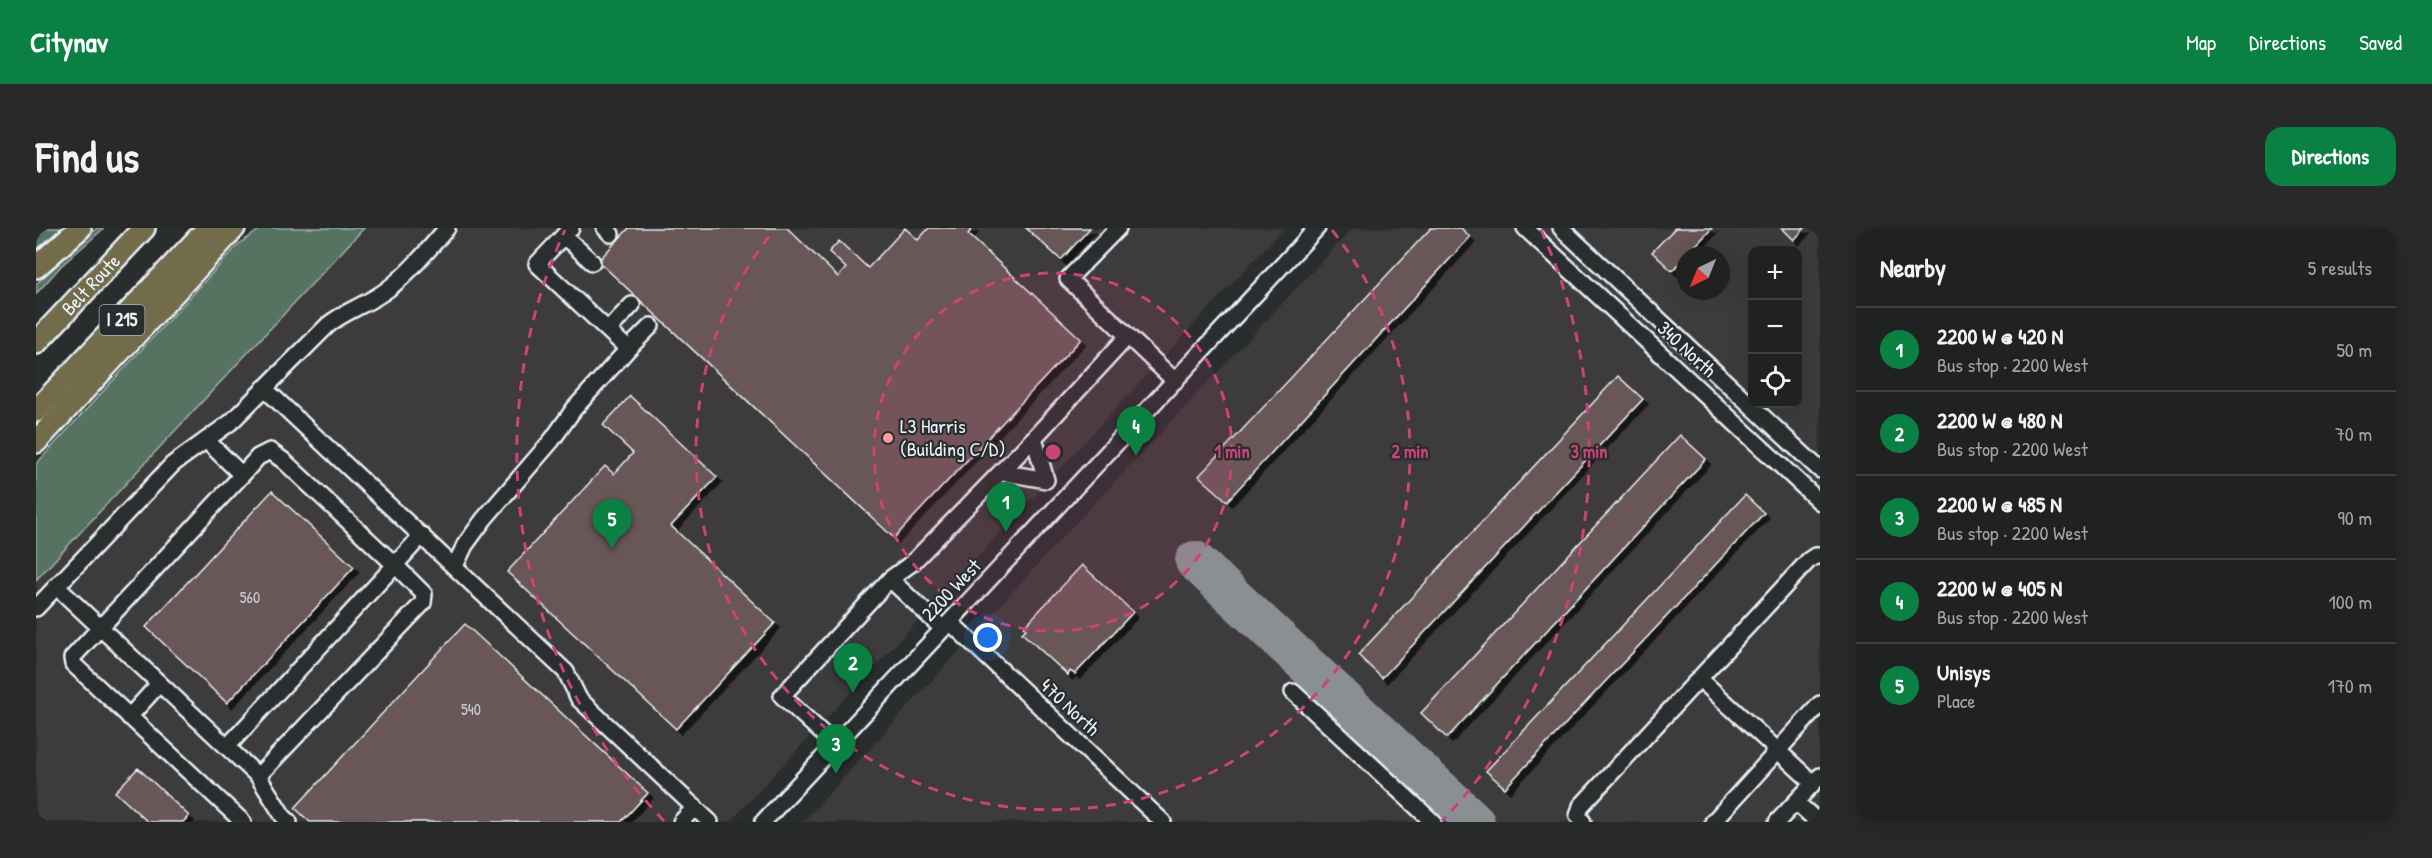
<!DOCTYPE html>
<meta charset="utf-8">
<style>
:root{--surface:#202222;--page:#282a2a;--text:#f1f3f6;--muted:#a2a4a5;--line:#3d3f40;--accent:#0b8043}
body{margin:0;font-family:"Patrick Hand",sans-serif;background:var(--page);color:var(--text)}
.controls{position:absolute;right:18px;top:18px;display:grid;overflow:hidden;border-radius:12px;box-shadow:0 6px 24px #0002}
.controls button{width:54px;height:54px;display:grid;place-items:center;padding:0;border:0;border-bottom:2px solid var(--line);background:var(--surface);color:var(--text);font:30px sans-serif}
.compass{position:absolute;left:1640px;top:18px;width:54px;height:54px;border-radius:50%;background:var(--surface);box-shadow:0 6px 24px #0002;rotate:223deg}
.you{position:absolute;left:952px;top:410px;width:21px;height:21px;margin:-15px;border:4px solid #fff;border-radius:50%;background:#1a73e8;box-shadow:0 0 0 9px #1a73e833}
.badge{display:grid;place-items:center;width:39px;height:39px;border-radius:50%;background:var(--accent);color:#fff;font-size:20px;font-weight:700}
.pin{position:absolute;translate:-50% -50px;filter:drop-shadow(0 2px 3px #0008)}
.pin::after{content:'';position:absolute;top:32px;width:21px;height:18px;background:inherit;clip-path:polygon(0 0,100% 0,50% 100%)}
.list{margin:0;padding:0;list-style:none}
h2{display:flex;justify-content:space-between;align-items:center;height:78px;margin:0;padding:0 24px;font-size:26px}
h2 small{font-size:20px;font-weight:400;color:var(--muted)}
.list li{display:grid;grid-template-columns:39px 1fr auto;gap:18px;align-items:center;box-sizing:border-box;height:84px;padding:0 24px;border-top:2px solid var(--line)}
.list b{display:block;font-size:22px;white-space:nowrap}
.list p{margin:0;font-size:20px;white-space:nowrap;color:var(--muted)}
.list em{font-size:20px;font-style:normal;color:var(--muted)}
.icon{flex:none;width:33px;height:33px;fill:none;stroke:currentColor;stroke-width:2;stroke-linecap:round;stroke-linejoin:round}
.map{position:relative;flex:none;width:1784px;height:594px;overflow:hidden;border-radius:18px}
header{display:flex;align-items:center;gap:36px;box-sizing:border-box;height:84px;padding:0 30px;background:var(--accent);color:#fff}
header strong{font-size:28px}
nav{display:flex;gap:33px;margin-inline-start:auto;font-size:21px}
.intro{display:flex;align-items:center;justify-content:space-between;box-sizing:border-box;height:144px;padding:0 36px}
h1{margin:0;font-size:42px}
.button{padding:15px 27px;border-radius:18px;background:var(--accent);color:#fff;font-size:21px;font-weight:700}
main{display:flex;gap:36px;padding:0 36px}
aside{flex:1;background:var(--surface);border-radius:18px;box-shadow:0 6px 24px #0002}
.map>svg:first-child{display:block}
</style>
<header>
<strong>Citynav</strong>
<nav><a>Map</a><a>Directions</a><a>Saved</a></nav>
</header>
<div class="intro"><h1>Find us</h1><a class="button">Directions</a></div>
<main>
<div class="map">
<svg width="1784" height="594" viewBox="0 0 1784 594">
<defs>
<filter id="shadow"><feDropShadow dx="5" dy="5" stdDeviation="0" flood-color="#0009"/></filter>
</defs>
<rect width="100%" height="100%" fill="#2a2d2e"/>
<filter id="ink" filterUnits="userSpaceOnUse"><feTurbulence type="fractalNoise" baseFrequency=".0167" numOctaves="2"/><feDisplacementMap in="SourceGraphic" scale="12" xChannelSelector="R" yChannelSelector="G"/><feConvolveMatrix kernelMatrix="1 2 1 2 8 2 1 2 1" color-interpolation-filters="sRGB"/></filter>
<g filter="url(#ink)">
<path fill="#3d3a3a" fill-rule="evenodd" d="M301,0h947l-554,594h-694v-264z
M1317,0h467v594h-1017l256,-281zM1716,22h46v154h-46zM1649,27h36v36h-36z"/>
<path fill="#577260" stroke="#a0b2ac" stroke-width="1.5" d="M0,0h25l-25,23z
M61,0h7l-43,38 -25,28v-10z
M226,0h102l-328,352v-116l203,-220z"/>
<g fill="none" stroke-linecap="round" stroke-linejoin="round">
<path stroke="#898f93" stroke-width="40" d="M1159,333l280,261"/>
</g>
<path fill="#695756" stroke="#e8f1f8" stroke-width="1.5" filter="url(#shadow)" d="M593,0h158l51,49 8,-9 -17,-16 10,-11 29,27 37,-40 13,12 11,-12h44l-5,6 113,105 -187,199 -296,-277z
M990,0h64l-29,32z
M1395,0h30l9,9 -243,264 -28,-25z
M1639,0h37l-40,43 -20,-19z
M1746,0h23l-11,12z
M1582,148l25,23 -261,279 -24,-23z
M594,168l87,81 -46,49 104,97 -99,106 -169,-157 98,-106 9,8 19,-21 -30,-28z
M1644,207l26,24 -259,279 -26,-25z
M236,263l82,76 -127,136 -81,-76z
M1709,267l19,18 -259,275 -19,-17z
M1046,337l51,47 -58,62 -5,-3 -2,4 -46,-42 4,-4 -2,-2z
M429,396l183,169 -27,29h-311l-15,-14z
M102,540l51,48 -6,6h-35l-33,-30z"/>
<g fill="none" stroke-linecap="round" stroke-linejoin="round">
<defs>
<path id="minor" d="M569,0l6,6
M1082,0l-50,51 107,102
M1489,0l295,274
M1525,0l259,242
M528,8l28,26
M572,102l24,-25
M592,121l23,-23
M228,160l302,284 13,27 131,123
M965,244l45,8 -12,-42
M206,247l-170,183 1,6 170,158
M419,338l10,-21 19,-26 68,-79 22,-31 54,-60 -91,-85 34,-36
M854,351l22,-16 122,-125 94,-102
M20,358l171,161 168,-182 -111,-104 -14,-10 -12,6 -16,18 -36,-35
M0,380l137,-144 58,-42 97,-97c18,-15 41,-21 60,-36 22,-17 41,-40 59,-61
M914,394l213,200
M1664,451l113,104
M1257,464l140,130
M93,489l30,-33
M799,517l-53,-49 108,-117 53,50
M191,519l31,29 25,40 6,6
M222,548l165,-173 1,-9 -29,-29 27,-30
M1760,574l22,20
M645,594l14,-15
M727,594l554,-594
M1547,594l-5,-6 3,-10 228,-246 6,-4h5
M1677,594l107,-118
M1741,594l43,-46"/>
<g id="highway">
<path d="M0,39l44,-39"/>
<path id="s1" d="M0,115l108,-115"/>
<path d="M0,183l172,-183"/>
<path d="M0,214l198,-214"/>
</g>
</defs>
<use href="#minor" stroke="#e8f1f8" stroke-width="20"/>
<use href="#highway" stroke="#e8f1f8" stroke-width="26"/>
<use href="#minor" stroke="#2a2d2e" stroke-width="15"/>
<use href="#highway" stroke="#726c4b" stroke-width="21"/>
</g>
</g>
<circle cx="1017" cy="224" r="179" fill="#ca437a" fill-opacity=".12"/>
<g fill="none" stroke="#ca437a" stroke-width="3" stroke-dasharray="10 8">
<circle cx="1017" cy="224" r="179"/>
<path d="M1296 2A357 357 0 1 1 738 2"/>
<path d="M628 593A536 536 0 0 1 529 2M1505 2A536 536 0 0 1 1406 593"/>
</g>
<circle fill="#ff9aa2" stroke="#2a2d2e" stroke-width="2" cx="852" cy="210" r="6"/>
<g text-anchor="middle" stroke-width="4.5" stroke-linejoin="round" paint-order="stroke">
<g font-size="16" fill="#c8cad0">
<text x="214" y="375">560</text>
<text x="435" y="487">540</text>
</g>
<rect fill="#2a2d2e" stroke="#afb6bb" stroke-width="1.5" x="63.5" y="77" width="45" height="30" rx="4.5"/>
<g font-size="18" font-weight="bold" fill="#e8f1f8">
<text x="86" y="98">I 215</text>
</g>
<g font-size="20" fill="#e8f1f8" stroke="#2a2d2e">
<text dy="7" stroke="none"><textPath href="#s1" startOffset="80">Belt Route</textPath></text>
<text transform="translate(1651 121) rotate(43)" y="7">340 North</text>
<text transform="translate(915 362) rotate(-47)" y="7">2200 West</text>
<text transform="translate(1034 479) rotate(43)" y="7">470 North</text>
</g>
<g font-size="20" fill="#e8f1f8" stroke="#2a2d2e" text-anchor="start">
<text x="864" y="205">L3 Harris<tspan x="864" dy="23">(Building C/D)</tspan></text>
</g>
</g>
<circle cx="1017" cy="224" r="9" fill="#ca437a" stroke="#2a2d2e" stroke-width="3"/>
<g font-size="18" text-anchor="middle" font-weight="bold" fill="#ca437a" stroke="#2a2d2e" stroke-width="4.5" stroke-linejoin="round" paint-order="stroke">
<text x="1196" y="230">1 min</text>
<text x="1374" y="230">2 min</text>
<text x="1553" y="230">3 min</text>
</g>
</svg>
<div class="controls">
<button>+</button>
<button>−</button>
<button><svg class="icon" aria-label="locate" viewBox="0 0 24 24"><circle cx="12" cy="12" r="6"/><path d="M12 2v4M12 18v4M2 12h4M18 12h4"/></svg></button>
</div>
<svg class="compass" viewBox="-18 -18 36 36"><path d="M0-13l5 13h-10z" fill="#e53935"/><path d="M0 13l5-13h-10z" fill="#a2a4a5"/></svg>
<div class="you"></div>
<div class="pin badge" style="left:970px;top:304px">1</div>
<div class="pin badge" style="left:817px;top:465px">2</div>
<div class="pin badge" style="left:800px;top:546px">3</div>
<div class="pin badge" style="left:1100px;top:228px">4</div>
<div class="pin badge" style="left:576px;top:321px">5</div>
</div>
<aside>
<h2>Nearby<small>5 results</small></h2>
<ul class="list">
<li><span class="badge">1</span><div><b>2200 W @ 420 N</b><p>Bus stop · 2200 West</p></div><em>50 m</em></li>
<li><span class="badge">2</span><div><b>2200 W @ 480 N</b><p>Bus stop · 2200 West</p></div><em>70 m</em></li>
<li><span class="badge">3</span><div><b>2200 W @ 485 N</b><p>Bus stop · 2200 West</p></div><em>90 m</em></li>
<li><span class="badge">4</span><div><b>2200 W @ 405 N</b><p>Bus stop · 2200 West</p></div><em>100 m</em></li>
<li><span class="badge">5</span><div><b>Unisys</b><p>Place</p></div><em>170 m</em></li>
</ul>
</aside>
</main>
